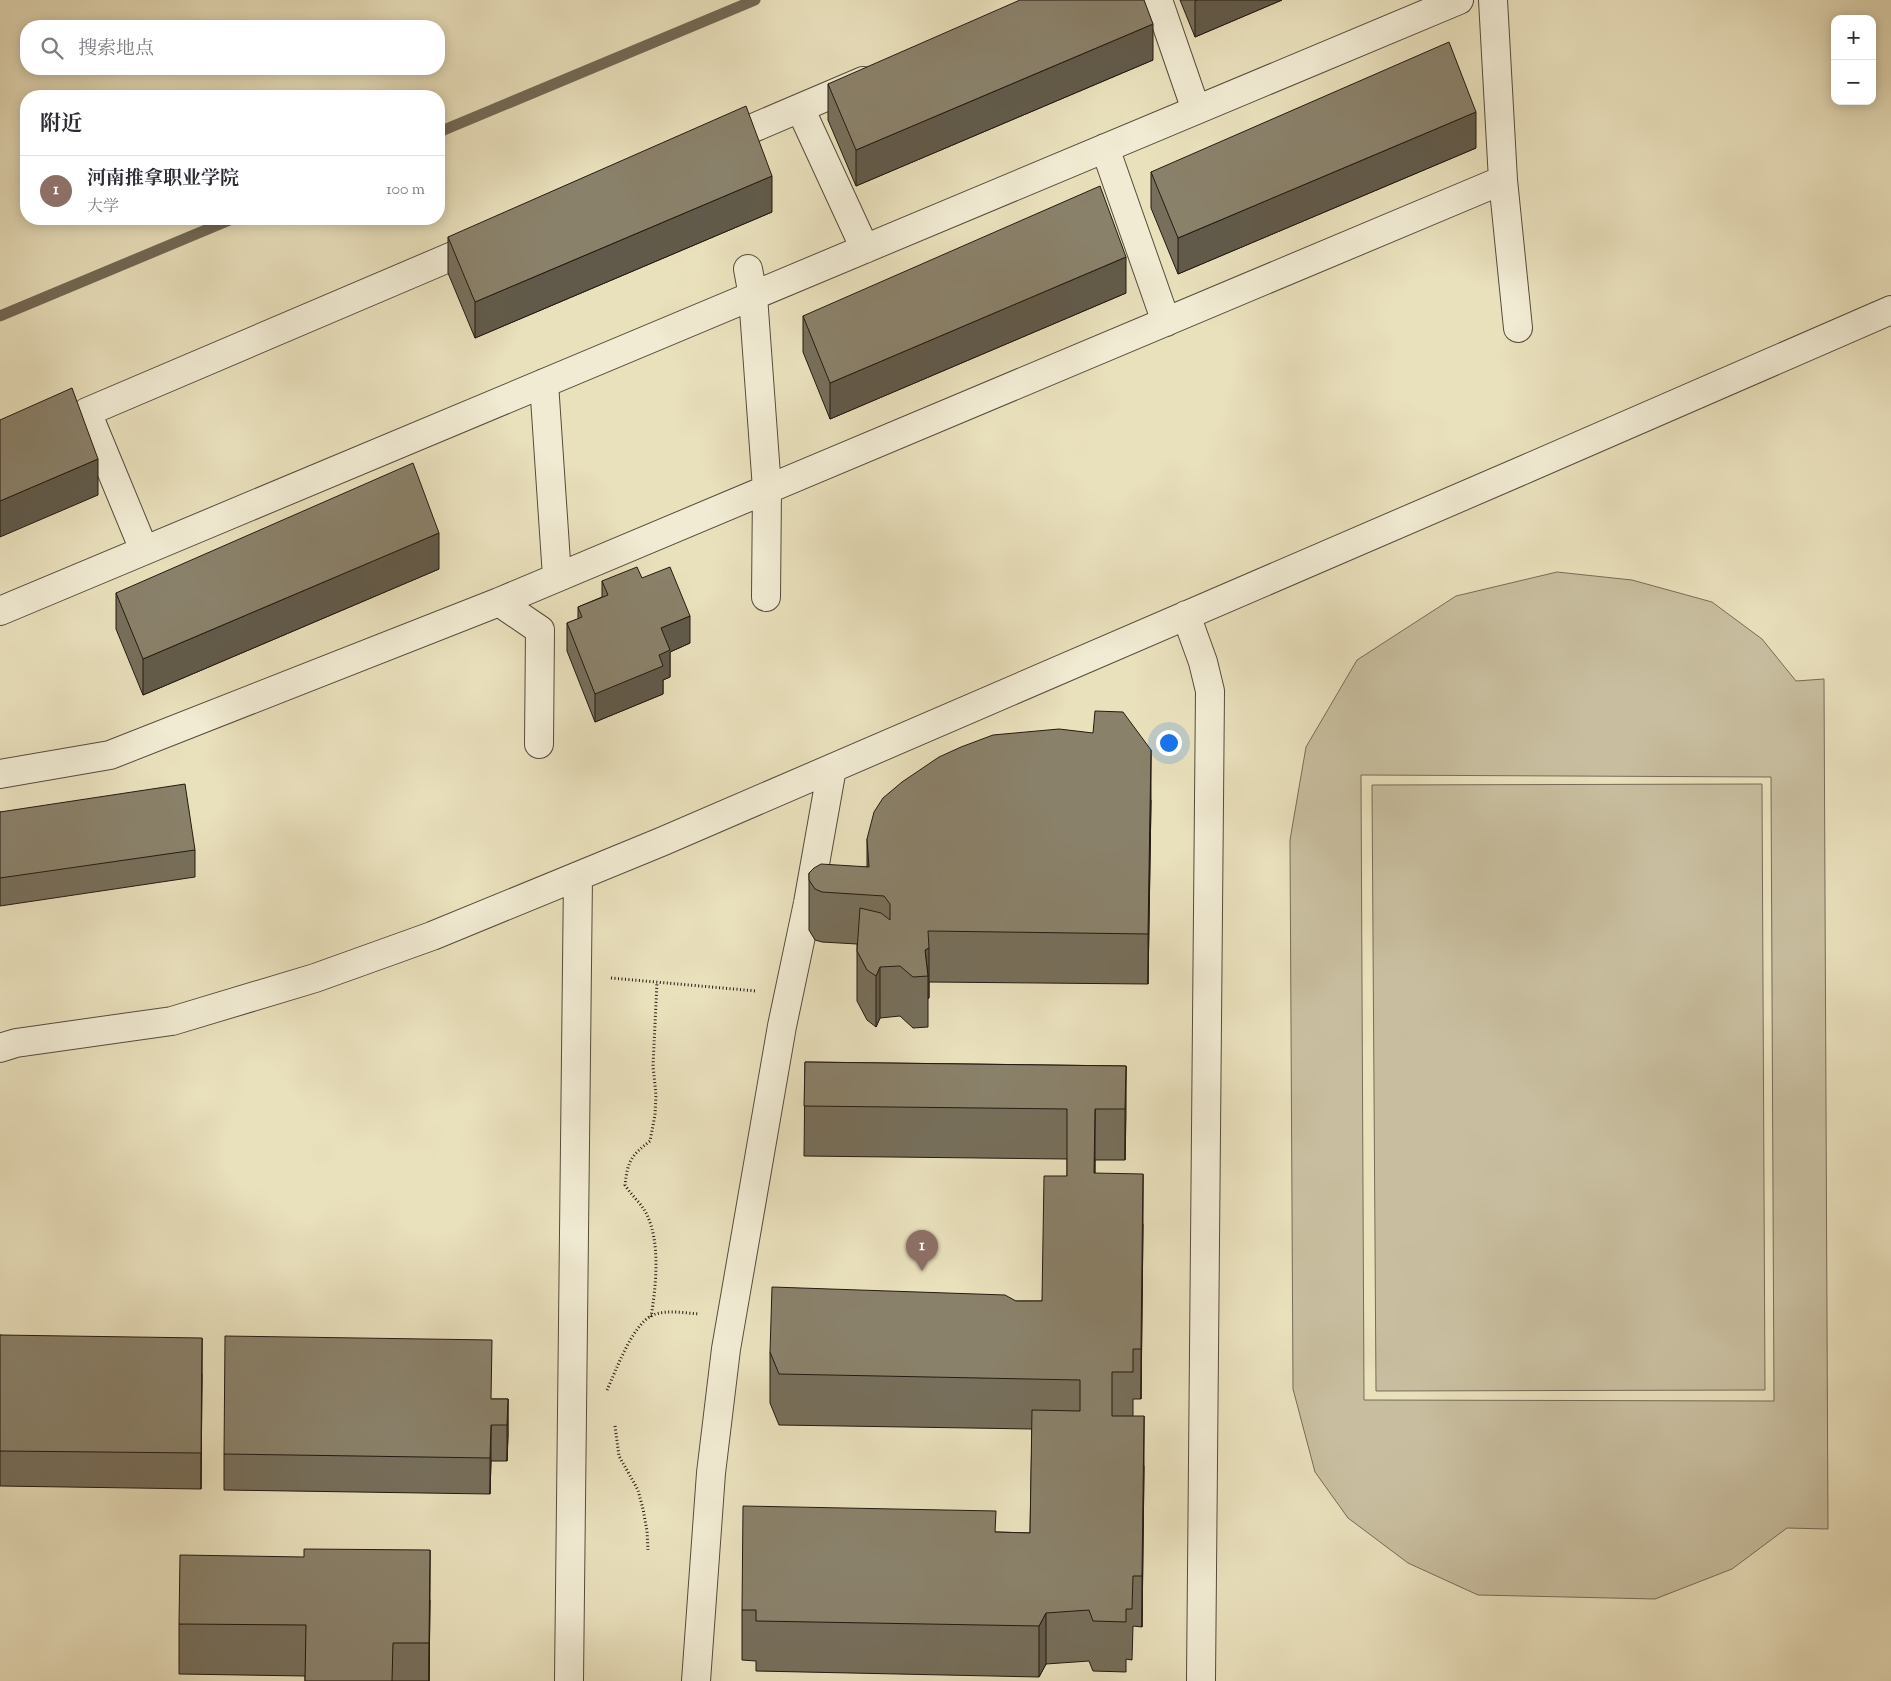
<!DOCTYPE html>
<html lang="zh">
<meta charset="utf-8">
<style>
:root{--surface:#fff;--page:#f2f2f3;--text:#2b2b33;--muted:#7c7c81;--line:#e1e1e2;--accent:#db2777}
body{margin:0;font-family:"Sorts Mill Goudy","Noto Serif SC",serif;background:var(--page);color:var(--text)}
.controls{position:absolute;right:15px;top:15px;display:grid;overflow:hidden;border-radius:10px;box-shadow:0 2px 12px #0003}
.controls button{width:45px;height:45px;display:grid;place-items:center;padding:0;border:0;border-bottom:1px solid var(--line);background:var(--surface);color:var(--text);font:25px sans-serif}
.you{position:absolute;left:1168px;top:742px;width:18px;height:18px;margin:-12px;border:4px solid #fff;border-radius:50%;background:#1a73e8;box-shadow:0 0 0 8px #1a73e833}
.badge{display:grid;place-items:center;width:32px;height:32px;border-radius:50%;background:var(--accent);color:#fff;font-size:16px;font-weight:700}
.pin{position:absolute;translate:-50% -41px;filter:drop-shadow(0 1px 2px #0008)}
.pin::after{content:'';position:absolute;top:26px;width:18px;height:15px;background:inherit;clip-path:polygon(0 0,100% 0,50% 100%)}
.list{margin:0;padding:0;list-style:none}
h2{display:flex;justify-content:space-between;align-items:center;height:65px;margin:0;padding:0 20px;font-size:21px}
h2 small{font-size:16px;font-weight:400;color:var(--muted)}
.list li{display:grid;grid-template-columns:32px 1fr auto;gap:15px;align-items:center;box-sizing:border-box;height:70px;padding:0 20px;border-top:1px solid var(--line)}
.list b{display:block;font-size:19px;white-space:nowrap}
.list p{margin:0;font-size:16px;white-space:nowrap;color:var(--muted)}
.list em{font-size:16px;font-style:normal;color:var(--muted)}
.icon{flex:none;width:28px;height:28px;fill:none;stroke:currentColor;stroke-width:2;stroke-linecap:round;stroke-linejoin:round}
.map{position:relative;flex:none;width:1891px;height:1681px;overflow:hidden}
.search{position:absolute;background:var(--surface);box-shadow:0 2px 12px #0003;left:20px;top:20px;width:425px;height:55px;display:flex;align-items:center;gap:12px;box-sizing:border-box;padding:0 18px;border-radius:20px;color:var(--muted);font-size:19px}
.panel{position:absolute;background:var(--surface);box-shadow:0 2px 12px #0003;left:20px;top:90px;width:425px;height:135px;border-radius:20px}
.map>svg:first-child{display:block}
</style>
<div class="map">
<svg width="1891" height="1681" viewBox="0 0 1891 1681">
<rect width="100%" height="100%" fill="#e9e0bc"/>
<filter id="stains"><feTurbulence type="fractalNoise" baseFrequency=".004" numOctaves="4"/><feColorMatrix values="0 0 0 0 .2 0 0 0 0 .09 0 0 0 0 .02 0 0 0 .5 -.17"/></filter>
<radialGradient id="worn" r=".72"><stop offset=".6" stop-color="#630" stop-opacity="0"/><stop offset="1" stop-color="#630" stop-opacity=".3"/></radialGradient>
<path fill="#c8be9f" stroke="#766c58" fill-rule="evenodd" d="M1557,572l75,8 80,22 50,37 34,42 28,-2 4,850 -41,-1 -55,41 -77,30 -177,-4 -70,-32 -60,-45 -33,-46 -22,-83 -3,-549 16,-93 51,-87 99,-64zM1361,775l410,2 3,624 -410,-1z
M1762,784l3,606 -389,1 -4,-606z"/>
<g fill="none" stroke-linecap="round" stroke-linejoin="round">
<path stroke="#726955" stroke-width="11" d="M439,132l316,-132
M0,316l232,-97"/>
<defs>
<path id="minor" d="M1158,0l38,110
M1493,0l10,180
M800,108l65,141
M718,143l145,-62
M1105,148l61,174
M748,269l5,27 14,193 -1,108
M544,383l13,194
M144,550l-57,-138 394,-168
M499,602l1004,-422 15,148
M0,611l1459,-611
M1186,615l17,47 7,29 -9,990
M0,774l110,-19 389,-153 41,28 -1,114
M0,1048l16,-5 156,-22 143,-43 117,-42 229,-94 867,-374 363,-158
M569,1681l9,-805
M696,1681l15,-208 15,-124 56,-323 26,-123 24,-135"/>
</defs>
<use href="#minor" stroke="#554c3c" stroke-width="30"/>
<path stroke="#241a11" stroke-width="3" stroke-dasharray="1 2.5" stroke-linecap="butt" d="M611,978l145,13
M651,1317c5,-31 10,-75 -5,-104 -5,-10 -15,-18 -21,-28 3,-25 6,-29 25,-44l5,-26 1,-20 -3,-29 4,-84
M607,1390c9,-19 27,-71 49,-76 13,-4 29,-1 43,0
M615,1426l4,30 19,34 5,19 4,22 1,19"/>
<use href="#minor" stroke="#f1ebd3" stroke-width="28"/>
</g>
<path fill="#776f5b" stroke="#241a11" d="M1180,0h102l-87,37z
M1153,60l-297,126 -28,-66v-36z
M1476,148l-298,126 -27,-66v-36z
M772,212l-297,126 -27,-65v-36z
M1126,293l-296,126 -27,-67v-36z
M439,569l-296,126 -27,-66v-36z
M642,578l48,65 -20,9v25l-7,3v14l-68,28 -28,-71v-28l11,-4v-12l24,-10v-16z
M1151,800l-3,184 -219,-2v16l-1,1v28l-15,1 -13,-12 -20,2 -4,9 -9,-7 -10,-19v-57l-35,-2 -7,-2 -6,-10v-57l58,-6v-28z
M0,812l195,38v27l-195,29z
M805,1062l321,4 -1,94h-30v13l48,51 -2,175h-8v17l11,51 -2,160 -9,-1 -1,34 -6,-1v13l-33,-1 -4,-10 -43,3 -7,13 -283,-6v-10l-14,-1v-50l254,-78 34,1 2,-104 -253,-4 -9,-22v-51l246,-51h26l25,-125v-17l-263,-3z
M0,1335l202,39 -1,115 -201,-3z
M492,1399h16v36l-1,26h-16l-1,33 -266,-4v-36z
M430,1600l-1,81h-124v-5l-126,-2v-50z"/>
<path fill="#615a4a" stroke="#241a11" d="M1197,0h85l-87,37v-36z
M1153,24v36l-297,126v-36z
M1476,112v36l-298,126v-36z
M772,176v36l-297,126v-36z
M1126,257v36l-296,126v-36z
M98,459v36l-98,42v-36z
M439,533v36l-296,126v-36z
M690,616v27l-20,9v25l-7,3v14l-68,28v-28l64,-39 2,-27z
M1151,750v50l-3,184v-50z
M929,948v50l-1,1v-23l-3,-26z
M880,967v51l-4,9v-51z
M1126,1066v50l-1,44v-51z
M1095,1109v51l-1,64v-51z
M1143,1174v50l-2,175v-50z
M202,1338v36l-1,115v-36z
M508,1399v36l-1,26v-36z
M1144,1416v51l-2,160v-51z
M491,1425v36l-1,33v-36z
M430,1550v50l-1,81v-38z
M1046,1613v51l-7,13v-51z"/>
<path fill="#8a816a" stroke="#241a11" d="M1020,0h124l9,24 -297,126 -28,-66z
M1449,42l27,70 -298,126 -27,-66z
M746,106l26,70 -297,126 -27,-65z
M1100,186l26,71 -296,126 -27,-67z
M72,388l26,71 -98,42v-81z
M413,463l26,70 -296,126 -27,-66z
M637,567l5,11 28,-11 20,49 -29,12 9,22 -11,5 4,11 -68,28 -28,-71 15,-6 -4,-10 30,-12 -6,-14z
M1095,711l28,1 28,38 -3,184 -220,-3 1,17 -4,2 3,26 -15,1 -13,-11 -20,1 -4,9 -9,-6 -10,-19 3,-43 21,5 9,7v-16l-6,-8 -62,-4 -7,-3 -6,-9v-7l5,-5 7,-4 48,3 -2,-28 7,-27 9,-14 19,-16 37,-25 22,-10 32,-12 66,-6 34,4z
M185,784l10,66 -195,28v-66z
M805,1062l321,4 -1,43h-30l-1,64 49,1 -2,175h-8v23h-21v44h32l-2,160h-9l-1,33h-6v13l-33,-1 -4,-11 -43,3 -7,13 -283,-5v-11h-14l1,-104 253,5 -1,21 35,1 2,-123 48,1v-31l-301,-6 -9,-22 2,-65 233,8 11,6h26l2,-125h23v-67l-263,-3z
M0,1335l202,3 -1,115 -201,-2z
M225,1336l267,4 -1,59h17l-1,26h-16l-1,33 -266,-4z
M304,1549l126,1 -1,93h-36l-1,38h-87l1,-56 -127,-1 1,-69 124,2z"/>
<rect width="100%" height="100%" filter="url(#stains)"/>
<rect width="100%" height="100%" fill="url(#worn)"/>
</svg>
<div class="controls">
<button>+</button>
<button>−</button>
</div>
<div class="you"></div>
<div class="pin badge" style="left:922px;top:1271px;background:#8d6e63">1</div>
<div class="search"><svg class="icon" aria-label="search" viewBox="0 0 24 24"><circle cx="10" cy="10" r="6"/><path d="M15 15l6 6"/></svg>搜索地点</div>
<section class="panel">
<h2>附近<small></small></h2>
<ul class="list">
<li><span class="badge" style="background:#8d6e63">1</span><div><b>河南推拿职业学院</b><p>大学</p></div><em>100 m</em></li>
</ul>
</section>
</div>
